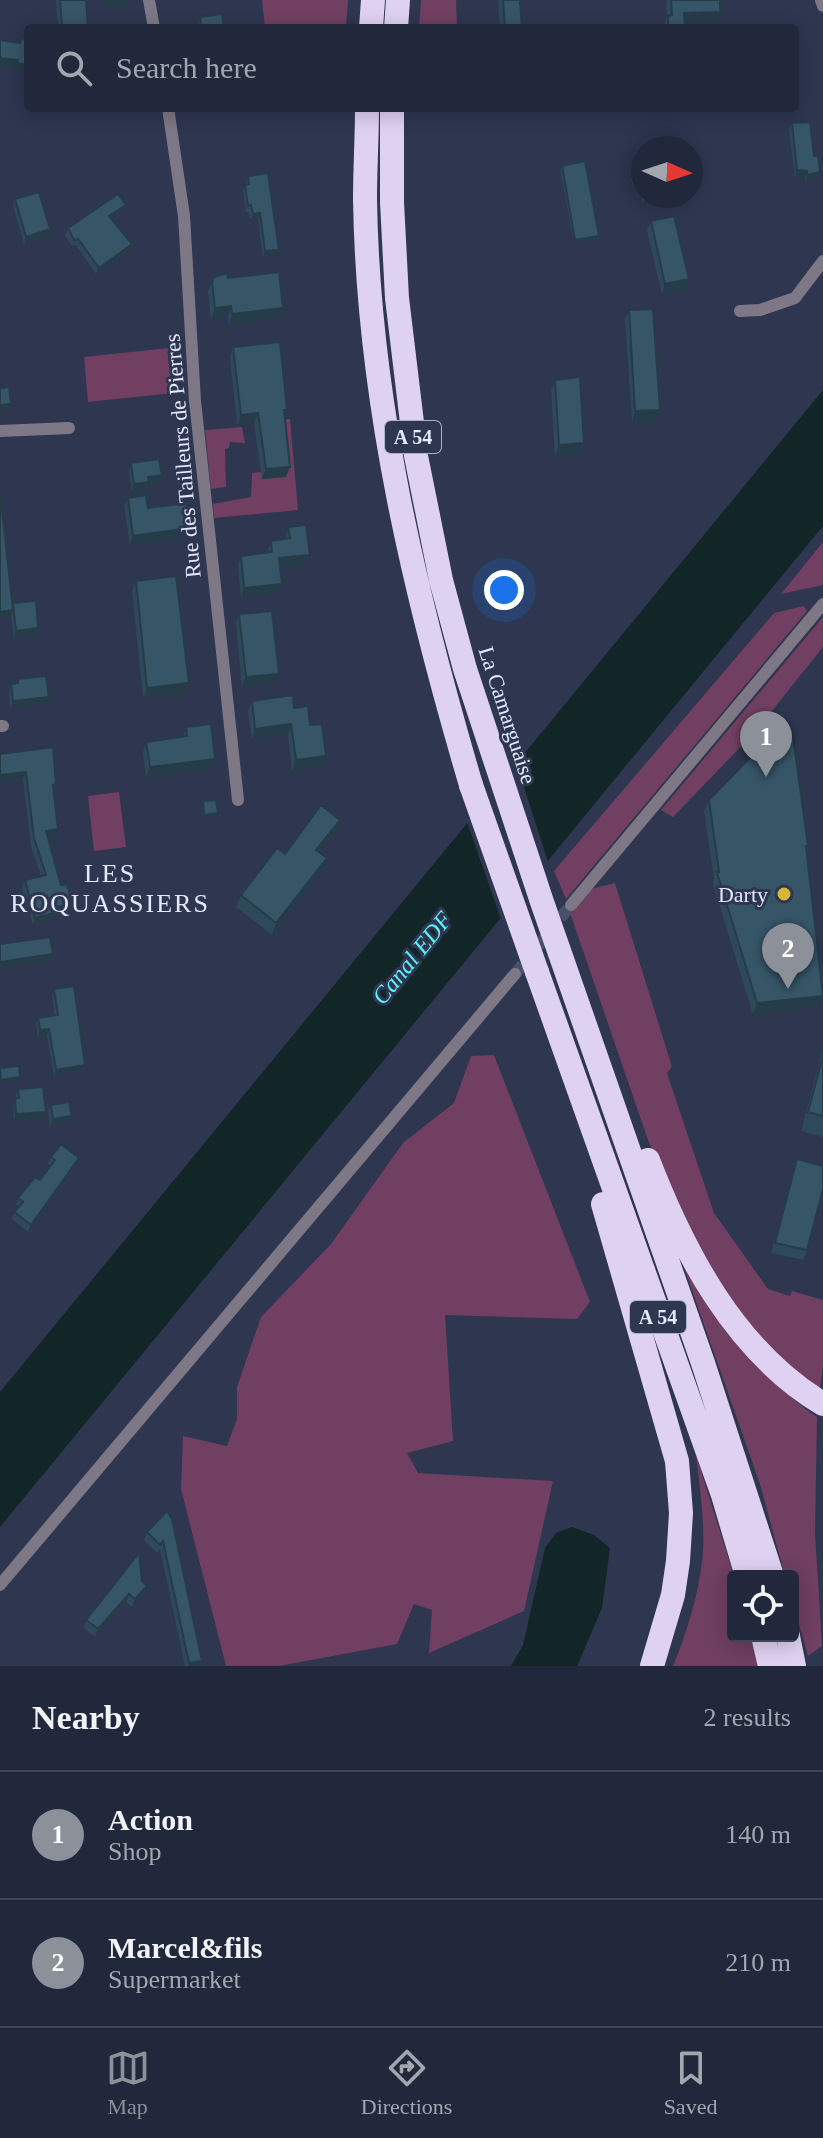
<!DOCTYPE html>
<style>
:root{--surface:#22283c;--page:#2a3043;--text:#f1f3f6;--muted:#a2a6af;--line:#3f4456;--accent:#8c9099}
body{margin:0;font-family:Georgia,serif;background:var(--page);color:var(--text)}
.controls{position:absolute;right:24px;bottom:24px;display:grid;overflow:hidden;border-radius:8px;box-shadow:0 4px 20px #0003}
.controls button{width:72px;height:72px;display:grid;place-items:center;padding:0;border:0;border-bottom:2px solid var(--line);background:var(--surface);color:var(--text);font:40px sans-serif}
.compass{position:absolute;left:631px;top:136px;width:72px;height:72px;border-radius:50%;background:var(--surface);box-shadow:0 4px 20px #0003;rotate:93deg}
.you{position:absolute;left:504px;top:590px;width:28px;height:28px;margin:-20px;border:6px solid #fff;border-radius:50%;background:#1a73e8;box-shadow:0 0 0 12px #1a73e833}
.badge{display:grid;place-items:center;width:52px;height:52px;border-radius:50%;background:var(--accent);color:#fff;font-size:26px;font-weight:700}
.pin{position:absolute;translate:-50% -66px;filter:drop-shadow(0 2px 4px #0008)}
.pin::after{content:'';position:absolute;top:42px;width:28px;height:24px;background:inherit;clip-path:polygon(0 0,100% 0,50% 100%)}
.list{margin:0;padding:0;list-style:none}
h2{display:flex;justify-content:space-between;align-items:center;height:104px;margin:0;padding:0 32px;font-size:34px}
h2 small{font-size:26px;font-weight:400;color:var(--muted)}
.list li{display:grid;grid-template-columns:52px 1fr auto;gap:24px;align-items:center;box-sizing:border-box;height:128px;padding:0 32px;border-top:2px solid var(--line)}
.list b{display:block;font-size:30px;white-space:nowrap}
.list p{margin:0;font-size:26px;white-space:nowrap;color:var(--muted)}
.list em{font-size:26px;font-style:normal;color:var(--muted)}
.icon{flex:none;width:44px;height:44px;fill:none;stroke:currentColor;stroke-width:2;stroke-linecap:round;stroke-linejoin:round}
.map{position:relative;flex:none;width:823px;height:1666px;overflow:hidden}
.search{position:absolute;background:var(--surface);box-shadow:0 4px 20px #0003;left:24px;right:24px;top:24px;height:88px;display:flex;align-items:center;gap:20px;box-sizing:border-box;padding:0 28px;border-radius:8px;color:var(--muted);font-size:30px}
.sheet{height:360px;background:var(--surface)}
nav{display:flex;justify-content:space-around;align-items:center;box-sizing:border-box;height:112px;border-top:2px solid var(--line);background:var(--surface);font-size:22px;color:var(--muted)}
nav a{display:grid;justify-items:center;gap:4px}
nav .on{color:var(--accent)}
.map>svg:first-child{display:block}
</style>
<div class="map">
<svg width="823" height="1666" viewBox="0 0 823 1666">
<rect width="100%" height="100%" fill="#2e3650"/>
<path fill="#703f61" d="M262,0h86l-2,28h-81z
M421,0h35l1,28h-38z
M169,348l5,45 -86,9 -4,-45z
M290,419l8,91 -84,8 -1,-14 38,-7 1,-24 10,-1 9,-51z
M242,427l3,16 -15,-1 -1,6 -4,1 1,38 -15,2 -6,-59z
M823,542v43l-42,9z
M804,606l3,5 -241,288 -12,-28 220,-258z
M823,617v30l-68,85 -82,85 -12,-7z
M119,792l7,55 -32,4 -6,-55z
M615,883l57,184 -5,6 47,140 54,76 22,7 2,-5 31,9v66l-4,29 -29,-22 -63,-70 -52,-99 -27,-64 -79,-230 18,-20z
M494,1055l96,247 -13,17 -132,-4 8,126 -46,12 11,20 135,8 -29,130 -95,42 3,-43 -18,-6 -17,40 -118,22h-53l-45,-177 2,-53 44,10 10,-27v-32l24,-70 70,-73 72,-101 51,-40 17,-47z
M680,1256c41,57 78,121 137,161l-2,116 7,113 -14,10 -15,-53v-27h-8l-25,-92z
M696,1455l38,121 -1,60h18l7,30h-85c13,-31 25,-70 29,-104 4,-35 -2,-72 -6,-107z"/>
<path fill="#122627" d="M823,390v136l-823,1001v-135z
M572,1527l22,8 16,13 -8,60 -24,56 -1,2h-66l12,-21 22,-97 11,-15z"/>
<path fill="#2e3650" d="M515,759l34,106 -47,57 -36,-103z"/>
<g fill="none" stroke-linecap="round" stroke-linejoin="round">
<path stroke="#49516a" stroke-width="12" stroke-dasharray="12 6" stroke-linecap="butt" d="M515,974l56,-69"/>
<path stroke="#7e7886" stroke-width="12" d="M149,0l5,28
M821,0l2,6
M168,108l16,108 11,185 43,399
M740,311l20,-1 35,-12 28,-37
M0,431l69,-3
M0,726h3
M571,905l252,-301
M0,1585l515,-611"/>
<path stroke="#dfd1f2" stroke-width="24" d="M371,28l2,-28
M396,28l2,-28
M367,108c0,30 -2,61 -2,91 3,200 50,396 106,586
M392,108v94l5,96 19,158 25,124 24,89 77,233 161,461 69,213
M537,972l186,523 24,81
M648,1160c36,93 87,191 175,244
M603,1204l74,257 4,52 -3,48 -5,34 -21,71
M763,1636l7,30
M788,1636l6,30"/>
<path stroke="#dfd1f2" stroke-width="24" d="M471,785l66,187"/>
</g>
<path fill="#2e4959" d="M56,0h30l2,28h-30z
M498,0h22l2,28h-22z
M667,0h53v12l-4,12 -52,2 3,-9 -1,-14z
M200,17l24,11h-28z
M792,123l22,33 6,16 -2,7 -13,2v-4h-10l-6,-47z
M643,159v37h27l-1,3 -26,5 -3,-18 -7,2 -2,-9 2,-7z
M562,166l37,70 -2,3 -23,4 -14,-74z
M248,176l29,80 -14,2 -5,-39 -8,1 -1,-8h-3l-3,-21z
M15,199l35,30 -2,7 -24,8 -11,-38z
M126,205l-2,6 -12,8 18,31 -34,24 -20,-29 -4,1 -7,-11 3,-7z
M651,221l38,58 -4,10 -23,5 -15,-63z
M214,277l14,1 52,40 -51,6 -1,-7 -17,2 -3,-27z
M629,310l31,100 -4,11 -24,1 -7,-102z
M233,347l52,69 1,61 -24,2 -8,-56 -17,2 -7,-68z
M555,380l29,63 -4,11 -25,2 -4,-66z
M131,463l31,12 -3,7 -10,2 -2,5 -15,2 -3,-21z
M0,491l12,114 26,23 -2,7 -22,3 -3,-23 -1,2 -10,1z
M128,498l20,10 39,29 -57,8 -6,-39z
M288,527l22,28 -4,9 -26,3 -2,27 -37,4 -3,-33 3,-9 26,-4 4,-11 14,-2z
M136,581l53,102 -4,11 -42,4 -11,-107z
M239,614l36,70 -33,3 -6,-63z
M18,679l29,25 -37,4 -1,-17 2,-7 6,-1z
M252,701l42,7 16,17 16,31 -3,11 -31,4 -4,-37 -36,5 -4,-28z
M186,727l29,32 -3,10 -66,8 -3,-25 3,-10 37,-5z
M0,754l56,30 -2,6 4,39 -3,8 -7,1 13,47 8,25 -13,4 -2,5 -21,6 -11,-38 3,-7 16,-4 -10,-30 -8,-67 -23,3z
M709,800l99,46 -2,5 13,156 -66,8 -40,-131 1,-5 -10,-68z
M340,820l-5,12 -16,20 8,6 -5,12 -50,65 -36,-28 5,-12 44,-41z
M54,989l31,76 -3,6 -28,5 -7,-40 -9,1 -2,-13 2,-6 17,-2 -3,-21z
M823,1049v88l-22,-6z
M18,1089l25,29 -29,2 -1,-15z
M51,1105l18,18 -19,3 -2,-15z
M51,1157l28,1 -3,6 -48,68 -16,-13 2,-7 5,-5 -3,-2 2,-7 22,-18 11,-14 -3,-2z
M797,1159l10,91 -4,10 -32,-7z
M167,1511l33,155h-15l-25,-117 -3,4 -13,-13 3,-8z
M142,1581l5,5 -3,8 -12,13 -6,-5 -31,35 -11,-9 2,-8z"/>
<path fill="#263c48" d="M104,0h24l-1,5 -26,2z
M720,12l-4,12 -37,1 5,-12z
M0,58l18,2 -3,7 -15,-2z
M17,63l11,2v7l-13,-2z
M797,170l10,1 -2,6h-10z
M820,172l-2,7 -13,2 2,-6z
M642,180l-2,6 -7,2 3,-7z
M651,196h19l-1,3 -26,5 3,-7z
M126,205l-2,6 -17,12 2,-7z
M260,213l-2,6 -8,1 3,-6z
M50,229l-2,7 -24,8 2,-7z
M599,236l-2,3 -23,4 1,-3z
M132,244l-2,6 -34,24 3,-6z
M279,250l-2,6 -14,2 2,-7z
M689,279l-4,10 -23,5 3,-10z
M231,306l-3,11 -17,2 4,-11z
M283,308l-3,10 -51,6 3,-10z
M11,404l-3,6 -8,1v-6z
M660,410l-4,11 -24,1 3,-11z
M258,413l-4,10 -17,2 4,-10z
M584,443l-4,11 -25,2 4,-11z
M290,467l-4,10 -24,2 4,-10z
M162,475l-3,7 -10,2 -2,5 -15,2 2,-7 14,-7z
M190,528l-3,9 -57,8 3,-9z
M310,555l-4,9 -31,4 4,-10z
M282,584l-4,10 -37,4 3,-10z
M13,610l-3,7 -10,1v-6z
M38,628l-2,7 -22,3 2,-7z
M279,674l-4,10 -33,3 4,-10z
M189,683l-4,11 -42,4 4,-10z
M49,697l-2,7 -37,4 3,-7z
M291,724l-3,10 -36,5 3,-10z
M326,756l-3,11 -31,4 4,-11z
M215,759l-3,10 -66,8 4,-10z
M26,772l-3,7 -23,3v-7z
M218,813l-1,3 -14,2 1,-3z
M340,820l-5,12 -23,30 4,-12z
M58,829l-3,8 -12,1 3,-7z
M327,858l-5,12 -50,65 4,-12z
M72,903l-3,7 -13,4 -2,5 -21,6 2,-7 21,-11z
M53,954l-3,7 -50,8v-7z
M823,996l-4,11 -66,8 4,-12z
M49,1029l-2,7 -9,1 2,-7z
M85,1065l-3,6 -28,5 2,-6z
M20,1077l-1,4 -19,2 1,-3z
M46,1112l-3,6 -29,2 2,-6z
M72,1116l-3,7 -19,3 3,-7z
M79,1158l-3,6 -48,68 3,-7z
M147,1586l-3,8 -12,13 3,-8z
M129,1594l-3,8 -31,35 3,-8z
M202,1661l-2,5h-12l1,-3z"/>
<path fill="#365567" stroke="#263c48" stroke-width="2" d="M60,0h26l2,28h-26z
M503,0h17l2,28h-17z
M671,0h49v12l-36,1 1,15h-62l45,-3v-9l4,-1z
M222,14l2,14h-23l-1,-11z
M21,38l7,2v25l-11,-2 1,-3 -18,-2v-18l20,3z
M810,122l4,34h4l2,16 -13,3v-4l-10,-1 -5,-47z
M641,159h2v25l-1,-4 -6,1 -3,-9z
M585,161l14,75 -24,4 -13,-74z
M268,173l11,77 -14,1 -5,-38 -7,1 -2,-9 -3,1 -3,-21 4,-1 -1,-8z
M39,192l11,37 -24,8 -11,-38z
M118,194l8,11 -17,11 23,28 -33,24 -21,-29 -4,1 -6,-12z
M674,216l15,63 -24,5 -14,-63z
M279,272l4,36 -51,6 -1,-8 -16,2 -3,-26 2,-5 13,-4 1,5z
M653,309l7,101 -25,1 -6,-101z
M280,342l7,68h-3l6,57 -24,2 -8,-56 -17,2 -8,-68z
M580,377l4,66 -25,2 -4,-65z
M9,387l2,17 -11,1v-17z
M159,459l3,16 -14,2 1,5 -15,2 -3,-21z
M0,491l13,119 -13,2z
M146,495l2,13 38,-5 4,25 -57,8 -5,-38z
M306,525l4,30 -31,3 3,26 -38,4 -3,-32 31,-4 -1,-11 19,-3 -2,-11z
M176,576l13,107 -42,5 -11,-107z
M36,601l2,27 -22,3 -3,-28z
M272,611l7,63 -33,3 -7,-63z
M46,676l3,21 -36,4 -2,-17 7,-1v-4z
M293,695l1,13 14,-2 2,19 12,-1 4,32 -30,4 -5,-36 -36,5 -3,-28z
M211,724l4,35 -65,8 -4,-25 41,-6 -1,-9z
M792,729l16,117h-2l17,150 -66,7 -40,-131h2l-10,-72 67,-69z
M53,747l3,37 -3,1 5,44 -12,2 15,54 6,-1 5,19 -16,4 1,5 -22,6 -10,-38 21,-5 -12,-37 -8,-66 -26,3v-21z
M216,800l2,13 -14,2 -1,-14z
M321,805l19,15 -24,30 11,8 -51,65 -35,-28 36,-47 8,6z
M50,937l3,17 -53,8v-18z
M74,986l11,79 -29,5 -7,-41 -9,1 -2,-12 20,-3 -4,-26z
M823,1056v60l-15,-4z
M19,1066l1,11 -19,3 -1,-12z
M43,1087l3,25 -30,2 -1,-15 4,-1 -1,-9z
M69,1102l3,14 -19,3 -2,-14z
M61,1144l18,14 -48,67 -17,-13 9,-10 -5,-4 17,-21 5,3 15,-20 -4,-3z
M797,1159l26,7v23l-16,61 -32,-7z
M167,1511l5,8 30,142 -13,2 -26,-122 -3,4 -13,-13z
M139,1553l3,28 5,5 -12,13 -6,-5 -31,35 -12,-9z"/>
<circle fill="#d3b635" stroke="#2e3650" stroke-width="3" cx="784" cy="894" r="8"/>
<g text-anchor="middle" stroke-width="6" stroke-linejoin="round" paint-order="stroke">
<g fill="#2e3650" stroke="#adb3c7" stroke-width="2">
<rect x="385" y="421" width="56" height="32" rx="6"/>
<rect x="630" y="1301" width="56" height="32" rx="6"/>
</g>
<g font-size="20" font-weight="bold" fill="#e3e9fa">
<text x="413" y="444">A 54</text>
<text x="658" y="1324">A 54</text>
</g>
<g font-size="22" fill="#e3e9fa" stroke="#2e3650">
<text transform="translate(182 456) rotate(-95)" y="8">Rue des Tailleurs de Pierres</text>
<text transform="translate(508 715) rotate(72)" y="8">La Camarguaise</text>
</g>
<g font-size="22" fill="#e3e9fa" stroke="#2e3650" text-anchor="end">
<text x="768" y="902">Darty</text>
</g>
<g font-size="24" font-style="italic" fill="#59f3fb" stroke="#2e3650">
<text transform="translate(412 958) rotate(-51)" y="8">Canal EDF</text>
</g>
<g font-size="26" letter-spacing="2" fill="#e3e9fa" stroke="#2e3650">
<text x="110" y="882">LES<tspan x="110" dy="30">ROQUASSIERS</tspan></text>
</g>
</g>
</svg>
<div class="controls">
<button><svg class="icon" aria-label="locate" viewBox="0 0 24 24"><circle cx="12" cy="12" r="6"/><path d="M12 2v4M12 18v4M2 12h4M18 12h4"/></svg></button>
</div>
<svg class="compass" viewBox="-18 -18 36 36"><path d="M0-13l5 13h-10z" fill="#e53935"/><path d="M0 13l5-13h-10z" fill="#a2a6af"/></svg>
<div class="you"></div>
<div class="pin badge" style="left:766px;top:777px">1</div>
<div class="pin badge" style="left:788px;top:989px">2</div>
<div class="search"><svg class="icon" aria-label="search" viewBox="0 0 24 24"><circle cx="10" cy="10" r="6"/><path d="M15 15l6 6"/></svg>Search here</div>
</div>
<section class="sheet">
<h2>Nearby<small>2 results</small></h2>
<ul class="list">
<li><span class="badge">1</span><div><b>Action</b><p>Shop</p></div><em>140 m</em></li>
<li><span class="badge">2</span><div><b>Marcel&amp;fils</b><p>Supermarket</p></div><em>210 m</em></li>
</ul>
</section>
<nav>
<a class="on"><svg class="icon" aria-label="map" viewBox="0 0 24 24"><path d="M3 6l6-2 6 2 6-2v14l-6 2-6-2-6 2zM9 4v14M15 6v14"/></svg>Map</a>
<a><svg class="icon" aria-label="directions" viewBox="0 0 24 24"><path d="M12 3l9 9-9 9-9-9zM9 14v-3h6M13 9l2 2-2 2"/></svg>Directions</a>
<a><svg class="icon" aria-label="saved" viewBox="0 0 24 24"><path d="M7 4h10v16l-5-4-5 4z"/></svg>Saved</a>
</nav>
